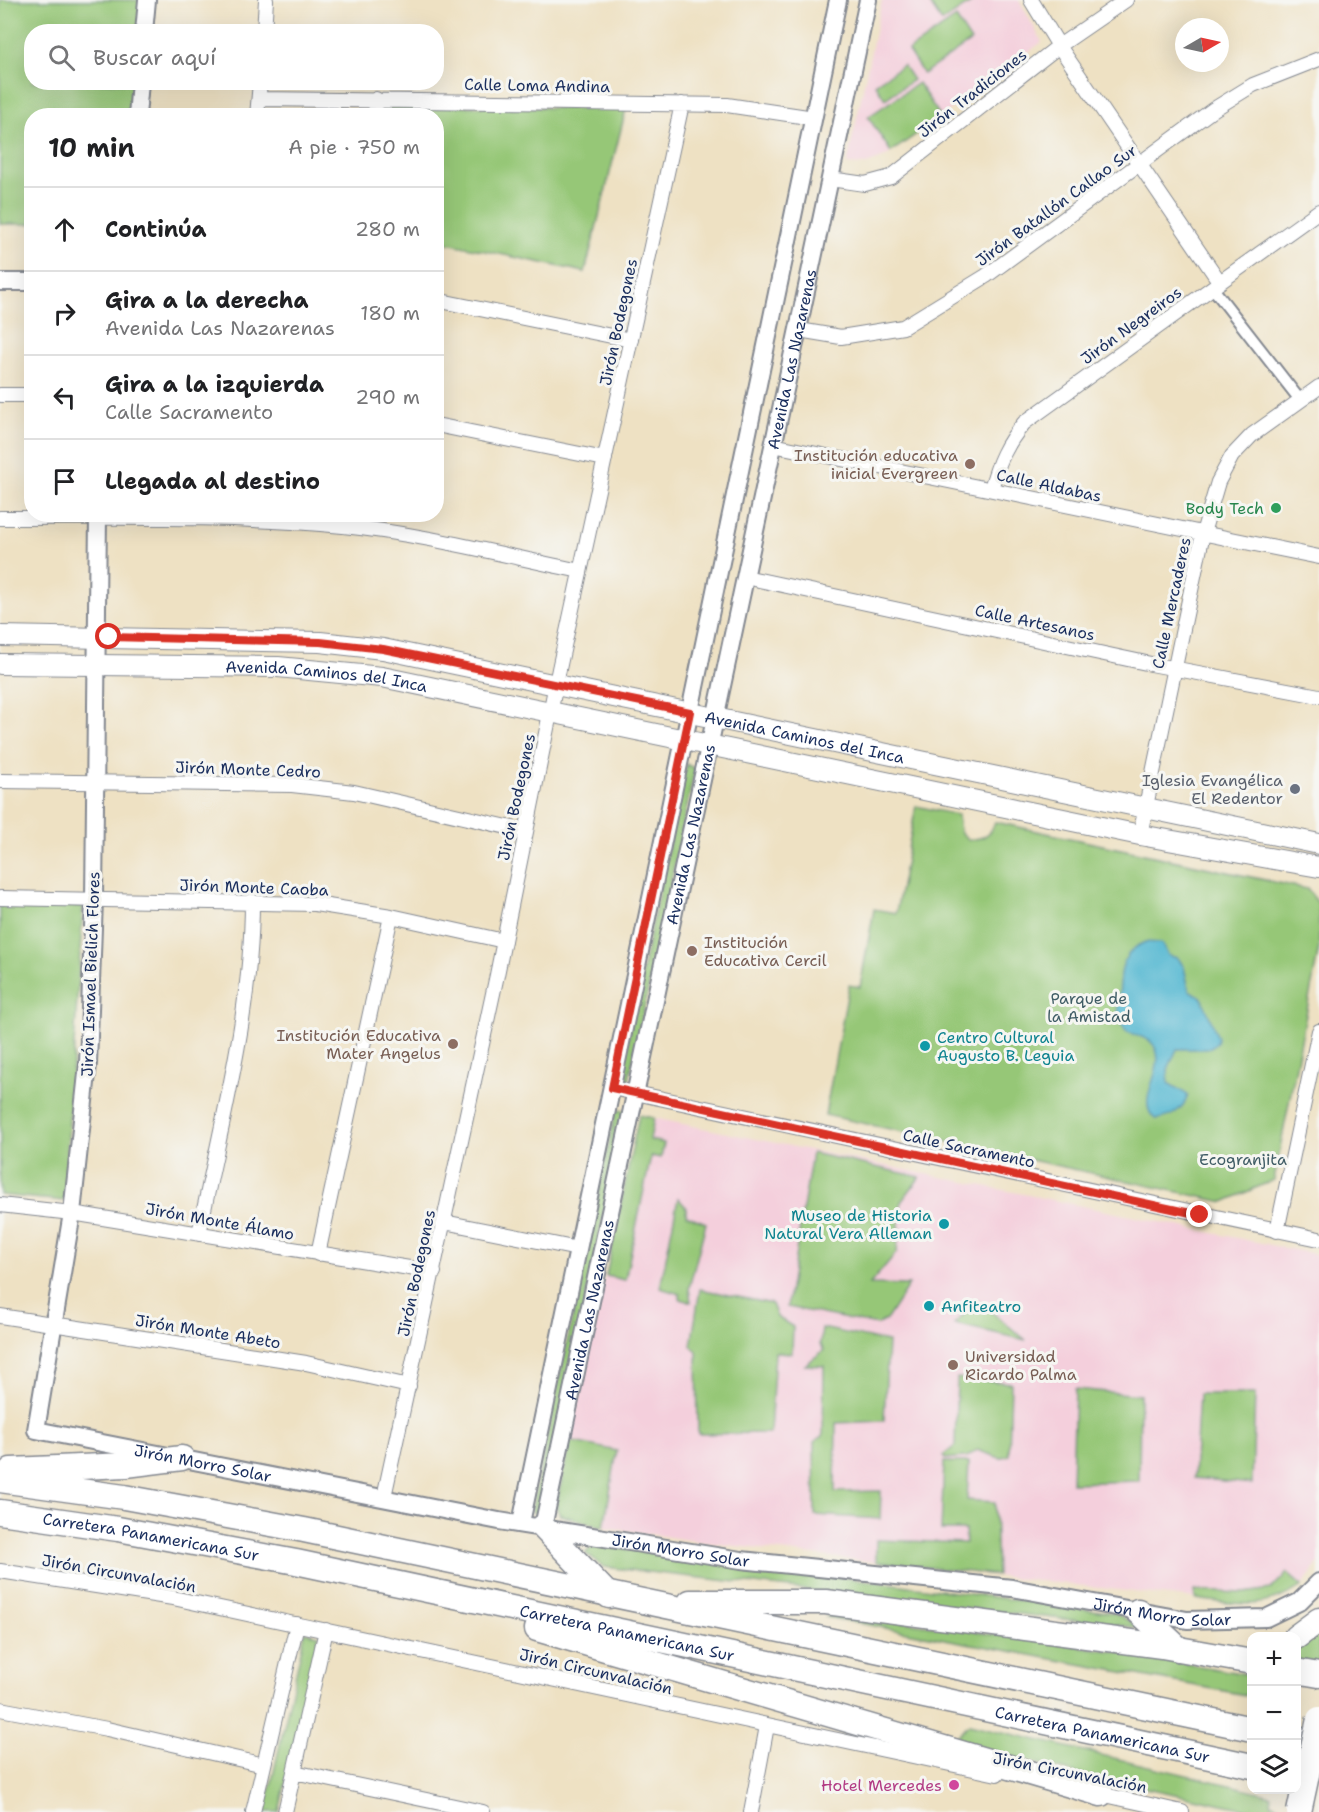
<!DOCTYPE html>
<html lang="es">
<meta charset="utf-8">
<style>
:root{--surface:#fff;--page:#f6f6f6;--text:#202124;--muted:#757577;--line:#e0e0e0}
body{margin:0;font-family:"Shantell Sans",sans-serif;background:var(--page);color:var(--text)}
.controls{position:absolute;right:18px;bottom:18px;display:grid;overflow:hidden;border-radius:12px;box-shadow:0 6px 24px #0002}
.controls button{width:54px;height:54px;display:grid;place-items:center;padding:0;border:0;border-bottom:2px solid var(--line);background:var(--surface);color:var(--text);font:30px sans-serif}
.compass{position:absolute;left:1175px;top:18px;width:54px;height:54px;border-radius:50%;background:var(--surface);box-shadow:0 6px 24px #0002;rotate:81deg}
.stop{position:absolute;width:18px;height:18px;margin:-14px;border:4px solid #d93025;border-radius:50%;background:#fff}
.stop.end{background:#d93025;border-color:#fff;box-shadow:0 2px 6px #0008}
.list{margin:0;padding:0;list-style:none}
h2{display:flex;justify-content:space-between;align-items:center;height:78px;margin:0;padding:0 24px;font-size:26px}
h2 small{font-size:20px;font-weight:400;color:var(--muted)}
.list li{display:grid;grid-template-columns:39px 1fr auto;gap:18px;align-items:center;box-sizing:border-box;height:84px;padding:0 24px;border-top:2px solid var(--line)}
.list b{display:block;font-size:22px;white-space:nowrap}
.list p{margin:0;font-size:20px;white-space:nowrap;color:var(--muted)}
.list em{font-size:20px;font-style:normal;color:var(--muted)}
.icon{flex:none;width:33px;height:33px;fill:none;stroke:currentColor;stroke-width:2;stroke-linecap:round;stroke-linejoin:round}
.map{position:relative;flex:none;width:1319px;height:1812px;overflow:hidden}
.search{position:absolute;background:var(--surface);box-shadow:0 6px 24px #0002;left:24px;top:24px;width:420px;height:66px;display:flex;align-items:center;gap:15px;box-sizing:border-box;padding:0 21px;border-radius:24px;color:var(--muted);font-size:22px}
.panel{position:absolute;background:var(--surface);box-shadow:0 6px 24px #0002;left:24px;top:108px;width:420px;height:414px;border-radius:24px}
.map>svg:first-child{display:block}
</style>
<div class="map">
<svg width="1319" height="1812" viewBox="0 0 1319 1812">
<rect width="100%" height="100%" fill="#f6f6f2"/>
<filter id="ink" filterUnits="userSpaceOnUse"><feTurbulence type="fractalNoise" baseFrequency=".0167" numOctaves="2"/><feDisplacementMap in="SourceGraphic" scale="12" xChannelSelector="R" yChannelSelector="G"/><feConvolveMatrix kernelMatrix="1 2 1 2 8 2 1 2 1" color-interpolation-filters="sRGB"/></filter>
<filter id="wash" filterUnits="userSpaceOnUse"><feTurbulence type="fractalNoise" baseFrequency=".008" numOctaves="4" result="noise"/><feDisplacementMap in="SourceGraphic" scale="24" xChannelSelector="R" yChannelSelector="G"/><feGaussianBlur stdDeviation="1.35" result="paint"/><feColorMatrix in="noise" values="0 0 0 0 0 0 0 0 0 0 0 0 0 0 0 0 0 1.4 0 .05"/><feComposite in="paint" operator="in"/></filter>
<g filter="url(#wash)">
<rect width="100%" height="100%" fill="#eee1c3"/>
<path fill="#f4cfdc" d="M882,0h137l23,42 -157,115 -21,8 -17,-1z
M639,1115l680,140v307l-17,24 -9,6 -15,8 -38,4 -539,-62 -97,-15 -44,-12 -4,-9z"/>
<path fill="#96c777" stroke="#587b6a" stroke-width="1.5" d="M0,0h142l-2,31 -108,1v50l103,1 -3,32 -100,1 -1,108h-31z
M936,0h35l1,2 -30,20 -12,-18z
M956,18l15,23 -48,33 -15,-23z
M903,65l10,15 -28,19 -10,-15z
M918,83l23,34 -50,35 -23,-35z
M382,105l244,4 -41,163 -148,-31 -1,-125h-55z
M686,764l9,5 -66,310 -9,-2z
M916,806l42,9 2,17 8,7c13,1 23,-4 27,-17l312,67 12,15v44l-45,232 -50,22 -399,-87 24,-130 11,2 14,-78 22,4z
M0,906h83l-19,295 -64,-6z
M616,1110l9,1 -85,403 -9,-2z
M639,1115l15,3 -4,22 14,3 -3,15 -10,-2 -26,124 -19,-4z
M812,1153l108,24 -19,25 -4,50 -27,32 39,1 -22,34 -10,6 -90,-18z
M678,1198l8,9v8l20,8 -17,65 2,14 -11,-3v-5l-20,-6z
M700,1289l72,15 5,13 16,10 -1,26 -17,-1 -5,81 -72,1 -1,-83 -6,-5z
M978,1301l48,39 -72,-16z
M822,1328l66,14 -4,79 -48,2 -1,69 46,-1 -1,28 -65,-4 -1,-73 9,-6 1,-70 -19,-1 19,-15 -4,-6z
M957,1378l54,5 -2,72 -9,3 -23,-8 -10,7 -22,2 -2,-3 12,-10z
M1075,1389l65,6 -1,86 -67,2z
M1199,1394h56l-3,90 -58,-6z
M570,1441l47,10 -13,76 -44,-12 -4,-9z
M944,1462h25l-2,38 28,2 2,73 -121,-13v-22l90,3 -1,-13h-24z
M595,1545l520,68 27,15 -538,-61 -19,-14z
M1287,1573l15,13c-36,25 -66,18 -107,13l-1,-8 50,2 27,-4z
M833,1612l279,39 139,24v21l-425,-79z
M1319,1629v35l-22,-4 -1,-15z
M305,1632l14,3 -40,177h-14z
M969,1724l303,71 -1,8 13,5 -3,4h-20l-183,-38 -126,-33z"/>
<path fill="#52b7d1" stroke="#367398" stroke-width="1.5" d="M1145,942l16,1 8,13 9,2 6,9 5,23 13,8 16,40 -1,5 -10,6h-30l-9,20v14l20,12c-4,14 -18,24 -33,24 -23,-20 18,-55 -4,-77 -5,-5 -18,-7 -25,-11 -12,-16 -7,-29 -6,-46 1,-21 5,-34 25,-43z"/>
</g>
<g filter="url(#ink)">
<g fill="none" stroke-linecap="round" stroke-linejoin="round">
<defs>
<path id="pedestrian" d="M1212,287l88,113"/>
<path id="minor" d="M1031,0l28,46 160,235
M264,32l2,-32
M259,99l468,6 87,13
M257,116l3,-34
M375,116l1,-17
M830,179l35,5 26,-7 168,-131 67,-46
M436,300l195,40
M799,330l42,7 62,-10 83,-51 228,-167 39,-24 66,-26
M0,395h32
M436,425l169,34
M773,445l546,112
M991,489c7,-26 15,-45 33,-66l295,-212
M0,518c114,0 229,-3 343,8 80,8 159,29 237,45
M745,577l406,87 168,32
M0,781l292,4 62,7 171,39
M1140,835l63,-302 15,-51 14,-26 20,-21 67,-48
M0,898l315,6 76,12 113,25
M612,1088l707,151
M0,1205l72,8 362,59
M444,1222l134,27
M1277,1231l42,-200
M199,1234c22,-110 53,-221 53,-333
M318,1254l73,-338
M0,1316l306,47 103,23
M384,1497l113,-522 62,-306 123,-565
M0,1571l173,27 824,176
M0,1709l107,20 157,36
M294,1772l189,40
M1096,1793l86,19
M253,1812l44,-188
M285,1812l41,-182
M751,1812l16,-86"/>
<g id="tertiary">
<path d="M144,32l3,-32"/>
<path d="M137,116l3,-34"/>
<path d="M0,282h32"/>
<path id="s1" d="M98,514l-4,386 -6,164 -16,149 -36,217 463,91 242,39 271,28 175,32 79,-2 33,-16 20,-20"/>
<path d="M521,1523l317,-1523"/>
<path id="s2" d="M543,1527l325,-1527"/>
</g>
<g id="secondary">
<path id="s3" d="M0,636l320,6 63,7 936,195"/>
<path id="s4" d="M0,664l278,3 104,10 758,158 179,32"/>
</g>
<g id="motorway">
<path d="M11,1470l115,-5 56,-7"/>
<path d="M0,1480l124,17 180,33 948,199"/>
<path id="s5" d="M0,1512l118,17 178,33 956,204"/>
<path d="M543,1527l66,69"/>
<path d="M690,1602h136l336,44 90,16"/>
<path d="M1138,1611l41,38"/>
<path d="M537,1629l564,165"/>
<path d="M1296,1637l23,-17"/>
<path d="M1296,1671l23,4"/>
<path d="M1296,1738l23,4"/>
</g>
</defs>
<use href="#pedestrian" stroke="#848890" stroke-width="14"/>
<use href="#minor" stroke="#848890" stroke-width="16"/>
<use href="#tertiary" stroke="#848890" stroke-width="20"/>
<use href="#secondary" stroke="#848890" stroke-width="22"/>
<use href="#motorway" stroke="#848890" stroke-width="27"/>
<use href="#pedestrian" stroke="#fff" stroke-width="10"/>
<use href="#minor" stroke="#fff" stroke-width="14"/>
<use href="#tertiary" stroke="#fff" stroke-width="16"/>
<use href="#secondary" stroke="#fff" stroke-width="20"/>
<use href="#motorway" stroke="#fff" stroke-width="24"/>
<defs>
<path id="motorway-bridge" d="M1299,1812l20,-93"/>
</defs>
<use href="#motorway-bridge" stroke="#848890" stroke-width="27" stroke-linecap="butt"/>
<use href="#motorway-bridge" stroke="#fff" stroke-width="24"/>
</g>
</g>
<g fill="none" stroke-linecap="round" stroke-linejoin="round" filter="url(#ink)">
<path stroke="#d93025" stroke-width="8" d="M109,637l211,5 63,7 307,63 -78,376 588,127"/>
</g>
<g fill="#8d6e63" stroke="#f6f6f2" stroke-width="2">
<circle cx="970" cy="464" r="6"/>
<circle cx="692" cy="951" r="6"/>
<circle cx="453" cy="1044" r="6"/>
<circle cx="953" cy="1365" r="6"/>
</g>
<circle fill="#2e9e5b" stroke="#f6f6f2" stroke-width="2" cx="1276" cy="508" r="6"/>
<circle fill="#6b7280" stroke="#f6f6f2" stroke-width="2" cx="1295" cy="789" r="6"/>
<g fill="#0f9aa8" stroke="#f6f6f2" stroke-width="2">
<circle cx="925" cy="1046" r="6"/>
<circle cx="944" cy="1224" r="6"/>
<circle cx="929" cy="1306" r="6"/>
</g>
<circle fill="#d1479c" stroke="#f6f6f2" stroke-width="2" cx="954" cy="1785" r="6"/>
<g text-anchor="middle" stroke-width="6" stroke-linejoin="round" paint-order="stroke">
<g font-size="16" fill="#1b2f5e" stroke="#f6f6f2">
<text transform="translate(537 85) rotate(1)" y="6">Calle Loma Andina</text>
<text transform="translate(972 93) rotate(-38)" y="6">Jirón Tradiciones</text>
<text transform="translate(1056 205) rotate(-36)" y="6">Jirón Batallón Callao Sur</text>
<text transform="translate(618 322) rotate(-78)" y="6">Jirón Bodegones</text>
<text transform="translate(1131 325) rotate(-36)" y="6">Jirón Negreiros</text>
<text dy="6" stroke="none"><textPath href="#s2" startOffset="1194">Avenida Las Nazarenas</textPath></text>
<text transform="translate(1049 485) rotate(12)" y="6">Calle Aldabas</text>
<text transform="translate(1171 603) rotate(-78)" y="6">Calle Mercaderes</text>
<text transform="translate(1035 622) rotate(12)" y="6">Calle Artesanos</text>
<text dy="6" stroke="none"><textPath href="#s4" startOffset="327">Avenida Caminos del Inca</textPath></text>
<text dy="6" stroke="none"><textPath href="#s3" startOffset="814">Avenida Caminos del Inca</textPath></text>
<text transform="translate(248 769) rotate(2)" y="6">Jirón Monte Cedro</text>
<text transform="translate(516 797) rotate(-78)" y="6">Jirón Bodegones</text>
<text dy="6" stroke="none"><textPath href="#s2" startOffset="708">Avenida Las Nazarenas</textPath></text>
<text transform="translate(254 887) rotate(2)" y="6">Jirón Monte Caoba</text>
<text transform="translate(90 974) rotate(-88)" y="6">Jirón Ismael Bielich Flores</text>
<text transform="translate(969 1148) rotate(12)" y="6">Calle Sacramento</text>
<text transform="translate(220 1221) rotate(10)" y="6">Jirón Monte Álamo</text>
<text transform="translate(416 1273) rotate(-78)" y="6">Jirón Bodegones</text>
<text dy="6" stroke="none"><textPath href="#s2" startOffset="222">Avenida Las Nazarenas</textPath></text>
<text transform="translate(208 1331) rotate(9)" y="6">Jirón Monte Abeto</text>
<text dy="6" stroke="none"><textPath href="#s1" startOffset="1090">Jirón Morro Solar</textPath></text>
<text dy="6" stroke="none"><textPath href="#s5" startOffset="153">Carretera Panamericana Sur</textPath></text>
<text dy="6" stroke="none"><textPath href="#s1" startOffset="1576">Jirón Morro Solar</textPath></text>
<text transform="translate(119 1573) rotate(10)" y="6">Jirón Circunvalación</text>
<text dy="6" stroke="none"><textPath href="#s1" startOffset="2062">Jirón Morro Solar</textPath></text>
<text dy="6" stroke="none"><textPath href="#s5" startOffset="639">Carretera Panamericana Sur</textPath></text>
<text transform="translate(596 1671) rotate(13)" y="6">Jirón Circunvalación</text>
<text dy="6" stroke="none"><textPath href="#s5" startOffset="1125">Carretera Panamericana Sur</textPath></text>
<text transform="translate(1070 1772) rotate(11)" y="6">Jirón Circunvalación</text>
</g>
<g font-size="16" fill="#785e54" stroke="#f6f6f2" text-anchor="end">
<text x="958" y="461">Institución educativa<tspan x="958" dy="18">inicial Evergreen</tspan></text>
<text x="704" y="948" text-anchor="start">Institución<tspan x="704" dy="18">Educativa Cercil</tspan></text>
<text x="441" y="1041">Institución Educativa<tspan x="441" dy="18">Mater Angelus</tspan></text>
<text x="965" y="1362" text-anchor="start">Universidad<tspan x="965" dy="18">Ricardo Palma</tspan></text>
</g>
<g font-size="16" fill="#27864d" stroke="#f6f6f2" text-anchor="end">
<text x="1264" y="514">Body Tech</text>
</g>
<g font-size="16" fill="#5b616d" stroke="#f6f6f2" text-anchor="end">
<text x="1283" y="786">Iglesia Evangélica<tspan x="1283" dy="18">El Redentor</tspan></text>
</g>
<g font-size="16" fill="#405d66" stroke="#f6f6f2">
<text x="1089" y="1004">Parque de<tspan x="1089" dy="18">la Amistad</tspan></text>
<text x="1243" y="1165">Ecogranjita</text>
</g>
<g font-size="16" fill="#0d838f" stroke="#f6f6f2" text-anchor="start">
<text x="937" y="1043">Centro Cultural<tspan x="937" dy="18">Augusto B. Leguia</tspan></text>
<text x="932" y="1221" text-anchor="end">Museo de Historia<tspan x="932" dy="18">Natural Vera Alleman</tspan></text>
<text x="941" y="1312">Anfiteatro</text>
</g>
<g font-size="16" fill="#b23c85" stroke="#f6f6f2" text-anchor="end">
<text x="942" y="1791">Hotel Mercedes</text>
</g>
</g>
</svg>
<div class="controls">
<button>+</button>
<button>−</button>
<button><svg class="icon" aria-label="layers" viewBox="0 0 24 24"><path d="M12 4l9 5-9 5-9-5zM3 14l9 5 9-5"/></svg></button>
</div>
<svg class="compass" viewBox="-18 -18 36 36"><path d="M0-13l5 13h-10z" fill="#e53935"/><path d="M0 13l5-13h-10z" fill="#757577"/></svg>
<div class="stop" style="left:109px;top:637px"></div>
<div class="stop end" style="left:1200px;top:1215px"></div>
<div class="search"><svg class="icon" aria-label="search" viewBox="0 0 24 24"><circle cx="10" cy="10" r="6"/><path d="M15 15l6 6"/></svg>Buscar aquí</div>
<section class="panel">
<h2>10 min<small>A pie · 750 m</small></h2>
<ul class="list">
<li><svg class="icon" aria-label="ahead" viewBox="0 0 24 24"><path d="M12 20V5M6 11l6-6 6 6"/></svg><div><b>Continúa</b></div><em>280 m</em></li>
<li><svg class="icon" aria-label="right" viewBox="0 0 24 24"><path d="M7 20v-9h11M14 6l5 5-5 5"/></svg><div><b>Gira a la derecha</b><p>Avenida Las Nazarenas</p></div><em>180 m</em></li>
<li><svg class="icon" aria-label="left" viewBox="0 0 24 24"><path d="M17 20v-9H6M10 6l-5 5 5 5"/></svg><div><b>Gira a la izquierda</b><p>Calle Sacramento</p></div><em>290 m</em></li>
<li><svg class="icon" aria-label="arrive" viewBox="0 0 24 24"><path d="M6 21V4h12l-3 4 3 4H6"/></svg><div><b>Llegada al destino</b></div></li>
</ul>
</section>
</div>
